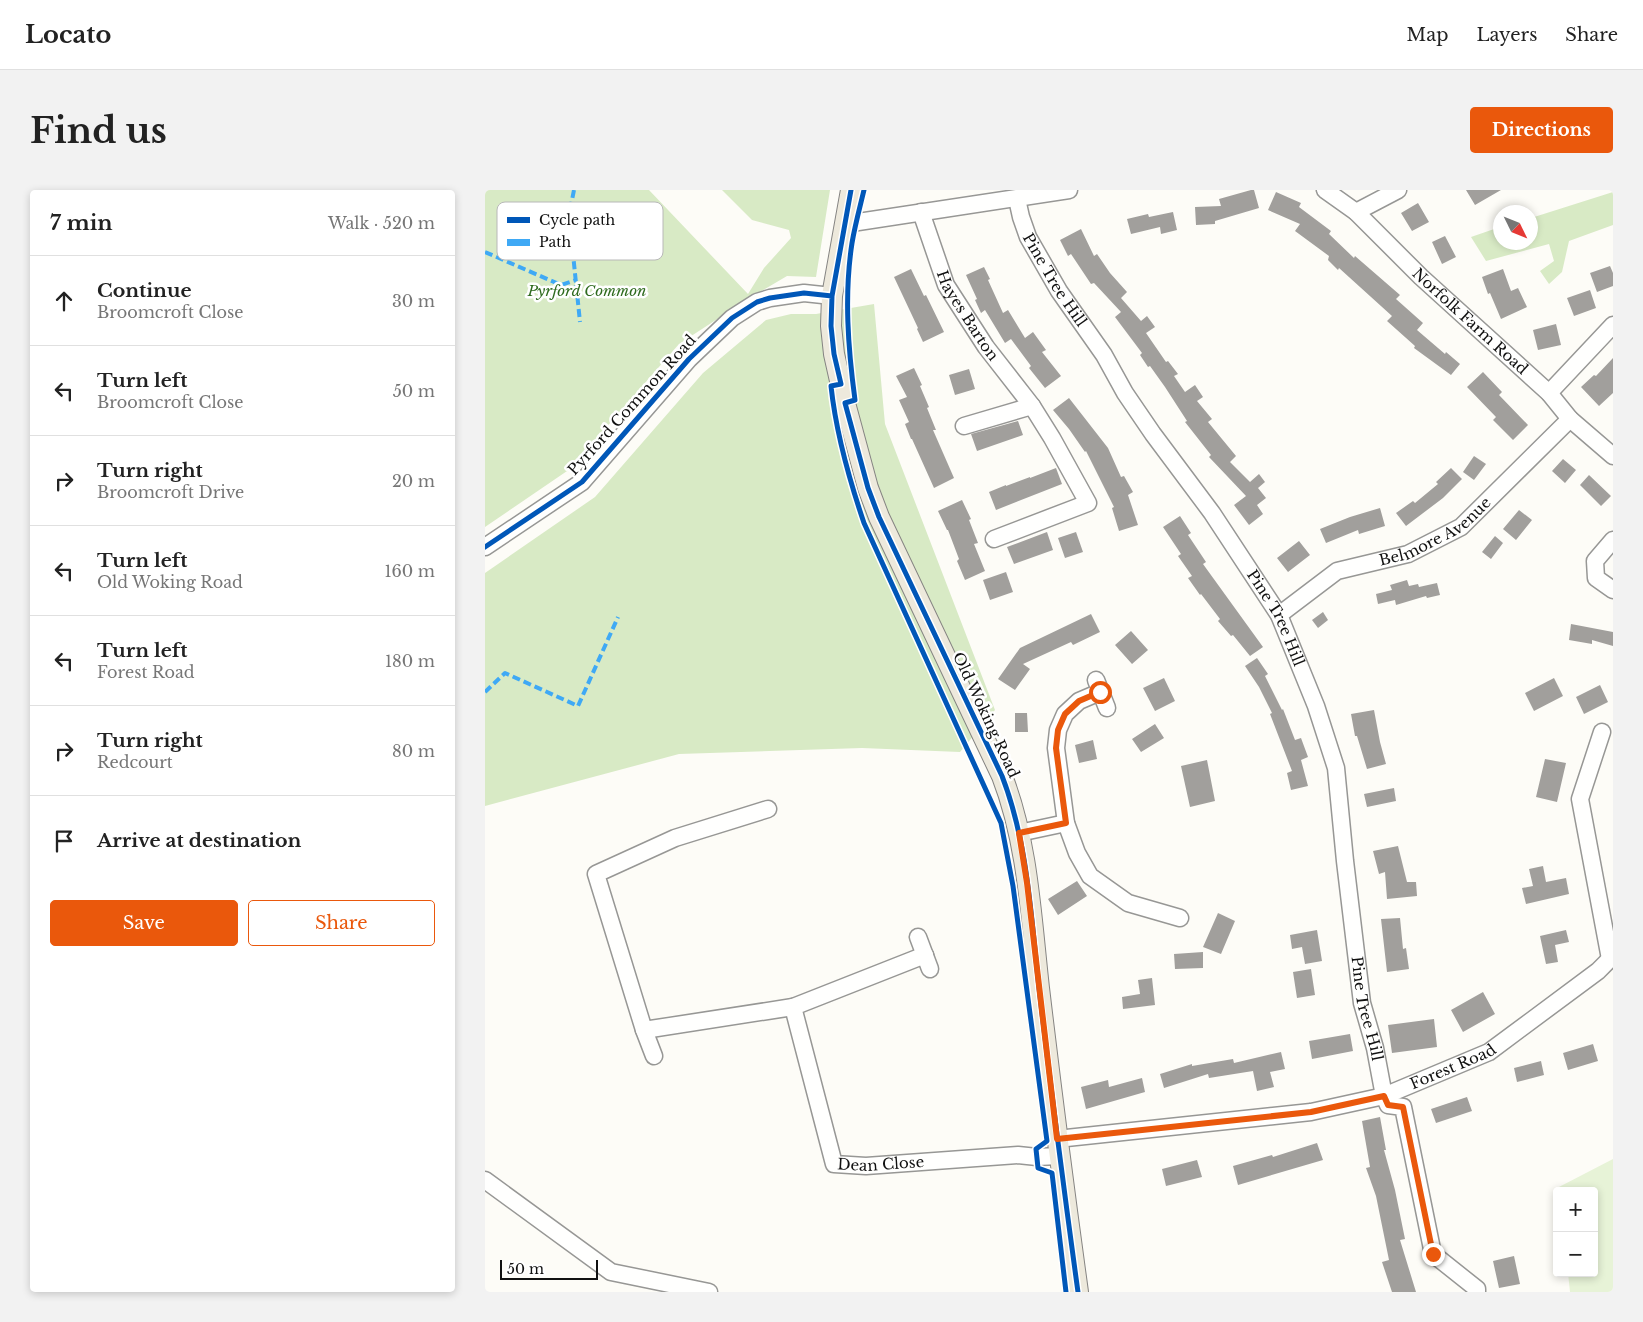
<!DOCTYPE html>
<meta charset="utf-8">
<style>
:root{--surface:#fff;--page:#f2f2f2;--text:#222;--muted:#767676;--line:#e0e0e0;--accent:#ea580c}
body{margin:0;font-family:"Libre Baskerville",serif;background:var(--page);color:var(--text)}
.controls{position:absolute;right:15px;bottom:15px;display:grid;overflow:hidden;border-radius:5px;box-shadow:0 2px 8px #0003}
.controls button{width:45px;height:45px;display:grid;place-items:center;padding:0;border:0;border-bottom:1px solid var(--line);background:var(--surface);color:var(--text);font:25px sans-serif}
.compass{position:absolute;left:1008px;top:15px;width:45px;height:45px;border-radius:50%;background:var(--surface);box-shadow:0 2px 8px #0003;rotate:133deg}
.scale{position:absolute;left:15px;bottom:12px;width:98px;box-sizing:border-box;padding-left:5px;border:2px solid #111;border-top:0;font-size:14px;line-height:18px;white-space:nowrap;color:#111;-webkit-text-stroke:4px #fff;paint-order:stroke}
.stop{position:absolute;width:15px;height:15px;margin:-11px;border:4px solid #ea580c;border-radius:50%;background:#fff}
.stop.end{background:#ea580c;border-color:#fff;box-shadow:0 1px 5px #0008}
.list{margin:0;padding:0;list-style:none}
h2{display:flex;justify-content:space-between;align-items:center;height:65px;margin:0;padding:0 20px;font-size:21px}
h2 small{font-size:16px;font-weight:400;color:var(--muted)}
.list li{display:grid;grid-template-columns:32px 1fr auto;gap:15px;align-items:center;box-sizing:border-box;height:90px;padding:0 20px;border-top:1px solid var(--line)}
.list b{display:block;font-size:19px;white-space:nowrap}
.list p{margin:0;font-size:16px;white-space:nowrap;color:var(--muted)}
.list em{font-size:16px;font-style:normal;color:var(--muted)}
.actions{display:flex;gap:10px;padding:15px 20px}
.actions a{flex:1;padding:11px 0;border:1px solid var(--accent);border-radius:5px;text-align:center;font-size:18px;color:var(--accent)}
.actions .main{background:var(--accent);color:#fff}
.icon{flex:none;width:28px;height:28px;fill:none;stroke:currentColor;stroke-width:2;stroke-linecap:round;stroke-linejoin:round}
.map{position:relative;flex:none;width:1128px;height:1102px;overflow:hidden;border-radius:5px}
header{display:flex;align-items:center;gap:30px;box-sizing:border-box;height:70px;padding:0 25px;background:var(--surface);border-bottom:1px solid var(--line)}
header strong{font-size:24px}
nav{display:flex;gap:28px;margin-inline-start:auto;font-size:18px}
.intro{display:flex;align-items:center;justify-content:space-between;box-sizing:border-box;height:120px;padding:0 30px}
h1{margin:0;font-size:35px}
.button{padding:12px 22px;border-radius:5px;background:var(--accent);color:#fff;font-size:18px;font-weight:700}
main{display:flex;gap:30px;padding:0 30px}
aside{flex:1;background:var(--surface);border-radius:5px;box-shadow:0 2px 8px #0003}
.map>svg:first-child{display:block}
</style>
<header>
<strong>Locato</strong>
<nav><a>Map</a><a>Layers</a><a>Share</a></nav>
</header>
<div class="intro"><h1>Find us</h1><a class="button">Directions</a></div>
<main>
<aside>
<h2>7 min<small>Walk · 520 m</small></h2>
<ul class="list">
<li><svg class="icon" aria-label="ahead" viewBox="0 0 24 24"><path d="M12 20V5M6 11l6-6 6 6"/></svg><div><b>Continue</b><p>Broomcroft Close</p></div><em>30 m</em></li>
<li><svg class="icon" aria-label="left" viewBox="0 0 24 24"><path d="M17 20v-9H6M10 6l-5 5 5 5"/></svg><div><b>Turn left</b><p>Broomcroft Close</p></div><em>50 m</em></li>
<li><svg class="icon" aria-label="right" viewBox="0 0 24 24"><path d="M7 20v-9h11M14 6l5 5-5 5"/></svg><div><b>Turn right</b><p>Broomcroft Drive</p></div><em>20 m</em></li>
<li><svg class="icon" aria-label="left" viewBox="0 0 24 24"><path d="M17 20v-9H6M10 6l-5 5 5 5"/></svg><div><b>Turn left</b><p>Old Woking Road</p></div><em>160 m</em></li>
<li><svg class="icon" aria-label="left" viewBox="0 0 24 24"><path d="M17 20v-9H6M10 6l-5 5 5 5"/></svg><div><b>Turn left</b><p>Forest Road</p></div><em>180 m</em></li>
<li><svg class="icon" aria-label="right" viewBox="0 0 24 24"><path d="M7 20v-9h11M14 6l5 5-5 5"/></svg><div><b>Turn right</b><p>Redcourt</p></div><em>80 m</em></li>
<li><svg class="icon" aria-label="arrive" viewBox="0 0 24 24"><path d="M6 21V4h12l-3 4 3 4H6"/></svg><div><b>Arrive at destination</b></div></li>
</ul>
<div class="actions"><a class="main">Save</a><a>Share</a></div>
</aside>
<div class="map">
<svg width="1128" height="1102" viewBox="0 0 1128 1102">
<rect width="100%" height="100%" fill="#fdfcf7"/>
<path fill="#e7f3d7" d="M1128,969v133h-43l-2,-19h26v-82h-36l-1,-3z"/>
<path fill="#d8eac5" d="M0,0h164l99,104 16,-26 27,-30 -2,-8 -37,-10 -30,-30h108l-14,87 -29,-1 -39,23 -69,45 -109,125 -85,58z
M1128,2v33l-44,16 -7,31 -13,12 -9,-13 14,-10 -5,-17 -63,17 -15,-24 29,-10 1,15h30v-24z
M389,114l11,120 110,286 -35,42 -98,-4 -183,6 -194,52v-233l110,-76 108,-124 63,-53 25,-6h25z"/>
<path fill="#a19f9c" d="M766,0h3l5,18 -44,13v3l-19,1 -1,-18 26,-1 -2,-7z
M981,0h35l-26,15z
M791,2l25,11 -2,4 32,24 -2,3 25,24 1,-2 45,39 -4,4 27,24 -6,7 28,24 1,-2 14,12 -9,11 -37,-27 1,-2 -28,-25 5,-5 -53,-48 -1,2 -10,-10 1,-4 -34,-25 5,-7 -32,-14z
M933,13l11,19 -17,9 -11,-18z
M688,22l4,18 -16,4 -1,-7 -29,7 -4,-15 21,-5 1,3z
M596,39l13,27 3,-2 13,19 17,19 -6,6 20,23 6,-5 8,11 -9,6 20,29 2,-1 10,13 -4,2 11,16 10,-7 8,12 -6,4 15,18 -4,3 28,34 -6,6 20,20 9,-8 6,8 -7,6 8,10 -9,7 6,9 -14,11 -15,-20 12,-9 -37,-39 2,-2 -26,-33 2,-1 -22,-34 -15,-21 -2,1 -8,-12 2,-2 -27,-36 6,-5 -27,-29 -3,1 -20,-30 -3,2 -8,-16z
M960,46l11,21 -14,7 -10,-22z
M1125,76l3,7v13l-16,6 -7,-19z
M499,77l6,12 -2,1 15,33 5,-3 17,28 8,-6 13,18 -4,2 19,24 -16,12 -16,-20 2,-2 -20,-27 -6,4 -20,-33 -4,3 -6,-13 2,-1 -11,-24z
M426,79l13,27 2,-1 18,37 -21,10 -6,-13 1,-1 -24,-51z
M1018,79l8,22 7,-3 9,19 -26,12 -11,-26 -2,1 -6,-17z
M1105,100l6,18 -22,8 -7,-18z
M1071,134l5,21 -23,5 -5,-20z
M1128,168v35l-14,13 -18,-19 13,-12 2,1z
M429,178l8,17 -2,1 9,21 -2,1 9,22h-3l21,48 -20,10 -22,-49h-1l-6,-15 4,-2 -10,-22 8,-3 -11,-21z
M484,179l6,20 -20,6 -6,-20z
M998,182l19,20 -3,3 29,30 -15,15 -20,-20 3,-3 -29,-30z
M584,208l39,50 13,29 3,-1 9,16 -5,3 10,30 -19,6 -7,-23 2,-1 -28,-56 -1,1 -16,-23 -16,-19z
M533,231l5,14 -46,16 -6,-17z
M989,266l12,8 -12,16 -11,-8z
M1078,269l13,11 -11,13 -13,-12z
M571,278l6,16 -66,26 -7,-18 17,-7v1l24,-9v1z
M966,278l11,11 -19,19 -37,28 -10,-13 17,-12 2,2 23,-19 -2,-2z
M1104,285l22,21 -10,10 -21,-21z
M477,310l9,19 -2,1 9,23 -4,1 11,27 -20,9 -8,-19 2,-2 -11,-29h-1l-9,-19z
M895,318l5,18 -26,8 -1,-4 -32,13 -6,-14 30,-12z
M1034,320l13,10 -16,20 -13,-11z
M695,326l11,17 -3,2 18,27 -3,2 60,83 -13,9 -17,-21 -2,1 -13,-15 2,-2 -19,-25 -1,1 -12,-17 4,-2 -14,-20 3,-2 -18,-27z
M562,342l6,18 -39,14 -7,-17z
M591,342l7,20 -18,6 -7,-20z
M1010,346l8,7 -12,16 -9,-7z
M814,351l11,14 -22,17 -11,-14z
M521,382l7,20 -23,8 -7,-20z
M922,390l2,6 9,-2 1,3 18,-4 3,12 -13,3 -1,-2 -30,9 -1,-5 -17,4 -2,-10 16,-4 -2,-5z
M838,422l5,8 -10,8 -6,-8z
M606,424l9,18 -27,13 -2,-3 -48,22 7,5 -15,21 -17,-11 22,-31z
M1086,434l42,8v14l-21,-6v4l-23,-4z
M646,441l17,19 -16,14 -17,-19z
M772,468l11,16 -3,2 17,34 1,-1 12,31 6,-2 7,19 -7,3 7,26 -17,4 -4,-17 5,-2 -22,-57 2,-1 -13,-26 -14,-21z
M679,488l11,23 -20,10 -12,-23z
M1069,488l9,18 -29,15 -9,-18z
M1115,495l8,17 -24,12 -8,-17z
M889,520l6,32 6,22 -19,5 -10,-33h-2l-4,-22z
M530,523h12l1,19h-13z
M670,534l9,14 -23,14 -9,-13z
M608,550l4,19 -18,4 -4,-18z
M1060,569l21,4 -9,39 -21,-5z
M722,570l8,41 -25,6 -9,-41z
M909,598l2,13 -29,6 -3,-13z
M913,656l9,36h9l1,14 -30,3 -2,-27 -6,2 -6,-23z
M1058,676l3,16 20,-4 3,16 -43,10 -4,-16 11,-2 -4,-17z
M592,691l10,15 -29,19 -10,-16z
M733,723l17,8 -14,33 -18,-7z
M915,728l3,31 3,-1 3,21 -22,3 -6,-53z
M832,740l5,31 -17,3 -3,-17 -10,2 -2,-14z
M1081,740l3,12 -14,3 3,17 -12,2 -6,-28z
M718,762v16l-28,1 -1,-15z
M826,779l4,26 -18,3 -4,-26z
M667,788l3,27 -32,4 -1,-12 18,-3 -2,-14z
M998,802l12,22 -32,18 -12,-22z
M949,829l3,28 -45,6 -4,-28z
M865,844l3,17 -41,8 -3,-18z
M1108,854l5,17 -30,9 -5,-17z
M796,862l4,17 -15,3 4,15 -17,4 -4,-20 -44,7 -1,-4 -44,14 -4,-14 32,-10v2l41,-7 1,4z
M1056,871l3,14 -27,7 -3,-14z
M657,888l3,14 -59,17 -5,-22 27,-7 1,7z
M982,907l5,14 -36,12 -5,-14z
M895,927l6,33h-2l11,40 10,49 -5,1 16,52h-24l-10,-30 7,-2 -13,-64 -10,-28 4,-1 -8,-46z
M832,953l6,17 -85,25 -5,-19 39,-11 1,2z
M712,970l5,17 -36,9 -4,-17z
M1029,1066l6,28 -21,4 -6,-27z"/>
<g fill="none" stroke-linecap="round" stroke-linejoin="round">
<defs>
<g id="minor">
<path id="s1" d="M840,0l31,22 65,65 128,116 21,26 43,37"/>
<path id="s2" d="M532,9l4,18 7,20 31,54 45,64 21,38 28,41 59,79 67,102 37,91 20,62 9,93 17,142 13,45 9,48 4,9 15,2 30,147 44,35v3"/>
<path id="s3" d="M436,22l25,73 40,62 46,59 20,32 36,65 -94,36"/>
<path d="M871,22l42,-22"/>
<path d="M360,34l224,-34"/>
<path d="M1064,203l64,-68"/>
<path d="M479,236l68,-20"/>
<path d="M1128,350l-18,21 1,17 17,12"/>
<path d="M0,357l97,-65 107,-123 43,-41 25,-16 13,-4 34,-5 28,3"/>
<path id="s4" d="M794,425l58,-44 71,-17 53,-27 109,-108"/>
<path d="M611,490l11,28"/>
<path d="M615,502l-21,9 -14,13 -7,16 -2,18 10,75 11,30 13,23 38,27 52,15"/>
<path d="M1117,542l-22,67 30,160"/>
<path d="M534,643l47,-10"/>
<path d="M433,747l12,32"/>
<path id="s5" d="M440,765l-132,52 41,157 32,2 152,-11 19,2 22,-1"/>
<path d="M159,840l-48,-156 79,-36 93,-29"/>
<path d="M169,866l-10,-26 149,-23"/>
<path id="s6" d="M572,949l254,-27 73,-16 105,-44 109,-81 15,-15"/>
<path d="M0,990l126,92 98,20"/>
</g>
<path id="major" d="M366,0l-19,106 -1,30 3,28 11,49 23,85 11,29 123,259c26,67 29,141 37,212 12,101 25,203 39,304"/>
</defs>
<use href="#minor" stroke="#979795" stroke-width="19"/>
<use href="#major" stroke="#858482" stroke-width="22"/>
<use href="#minor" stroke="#fffffe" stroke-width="16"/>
<use href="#major" stroke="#ede9dc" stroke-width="20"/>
<path stroke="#3fa9f5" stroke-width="4" stroke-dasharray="8 4" stroke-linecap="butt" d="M89,0l-5,25 11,107
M0,62l76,33 15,-5
M0,502l20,-19 73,33 40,-89"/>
<defs>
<path id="cycleway" d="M366,0l-19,106 -1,30 3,28 7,30 -10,2c5,47 18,93 33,137l137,300 12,63 34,255 -11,8 2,19 14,5 14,119
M379,0c-4,17 -9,35 -12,53 -8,52 -4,105 3,157l-10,3 23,85 11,29 123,259c26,67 29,141 37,212 12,101 25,203 39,304
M0,357l97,-65 107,-123 43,-41 25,-16 13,-4 34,-5 28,3"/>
</defs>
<use href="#cycleway" stroke="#fff" stroke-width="8"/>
<use href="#cycleway" stroke="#0057b8" stroke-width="5"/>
</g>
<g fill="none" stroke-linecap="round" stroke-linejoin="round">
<path stroke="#ea580c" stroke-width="6" d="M615,502l-21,9 -14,13 -7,16 -2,18 10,75 -47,10 8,50 30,256 254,-27 73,-16 4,9 15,2 30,147"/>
</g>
<g text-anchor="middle" stroke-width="5" stroke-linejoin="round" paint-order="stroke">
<g font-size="15" fill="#111" stroke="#fff">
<text dy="5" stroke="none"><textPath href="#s2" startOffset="90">Pine Tree Hill</textPath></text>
<text dy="5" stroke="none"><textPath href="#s3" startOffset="114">Hayes Barton</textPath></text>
<text dy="5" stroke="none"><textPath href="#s1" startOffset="196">Norfolk Farm Road</textPath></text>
<text transform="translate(147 215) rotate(-48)" y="5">Pyrford Common Road</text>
<text dy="5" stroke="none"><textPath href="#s4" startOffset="180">Belmore Avenue</textPath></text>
<text dy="5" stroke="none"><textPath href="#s2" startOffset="495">Pine Tree Hill</textPath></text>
<text transform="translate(501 525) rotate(65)" y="5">Old Woking Road</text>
<text dy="5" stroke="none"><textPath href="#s2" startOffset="900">Pine Tree Hill</textPath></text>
<text dy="5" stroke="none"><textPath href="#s6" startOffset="405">Forest Road</textPath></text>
<text dy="5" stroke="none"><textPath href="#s5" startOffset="351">Dean Close</textPath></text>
</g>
<g font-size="15" font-style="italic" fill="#2f6b1f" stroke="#fff">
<text x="102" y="106">Pyrford Common</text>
</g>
</g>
<rect x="12" y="12" width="166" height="58" rx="8" fill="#fff" stroke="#b8b8b8" stroke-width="1"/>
<rect x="22" y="27" width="23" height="6" fill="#0057b8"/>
<rect x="22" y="49" width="23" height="7" fill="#3fa9f5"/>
<g font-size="14" fill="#111">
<text x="54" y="35">Cycle path</text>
<text x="54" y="57">Path</text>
</g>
</svg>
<div class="controls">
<button>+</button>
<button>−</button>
</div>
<svg class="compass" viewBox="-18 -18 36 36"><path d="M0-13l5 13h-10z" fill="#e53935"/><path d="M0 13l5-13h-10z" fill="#767676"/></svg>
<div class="scale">50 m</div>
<div class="stop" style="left:615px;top:502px"></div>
<div class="stop end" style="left:948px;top:1064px"></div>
</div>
</main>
